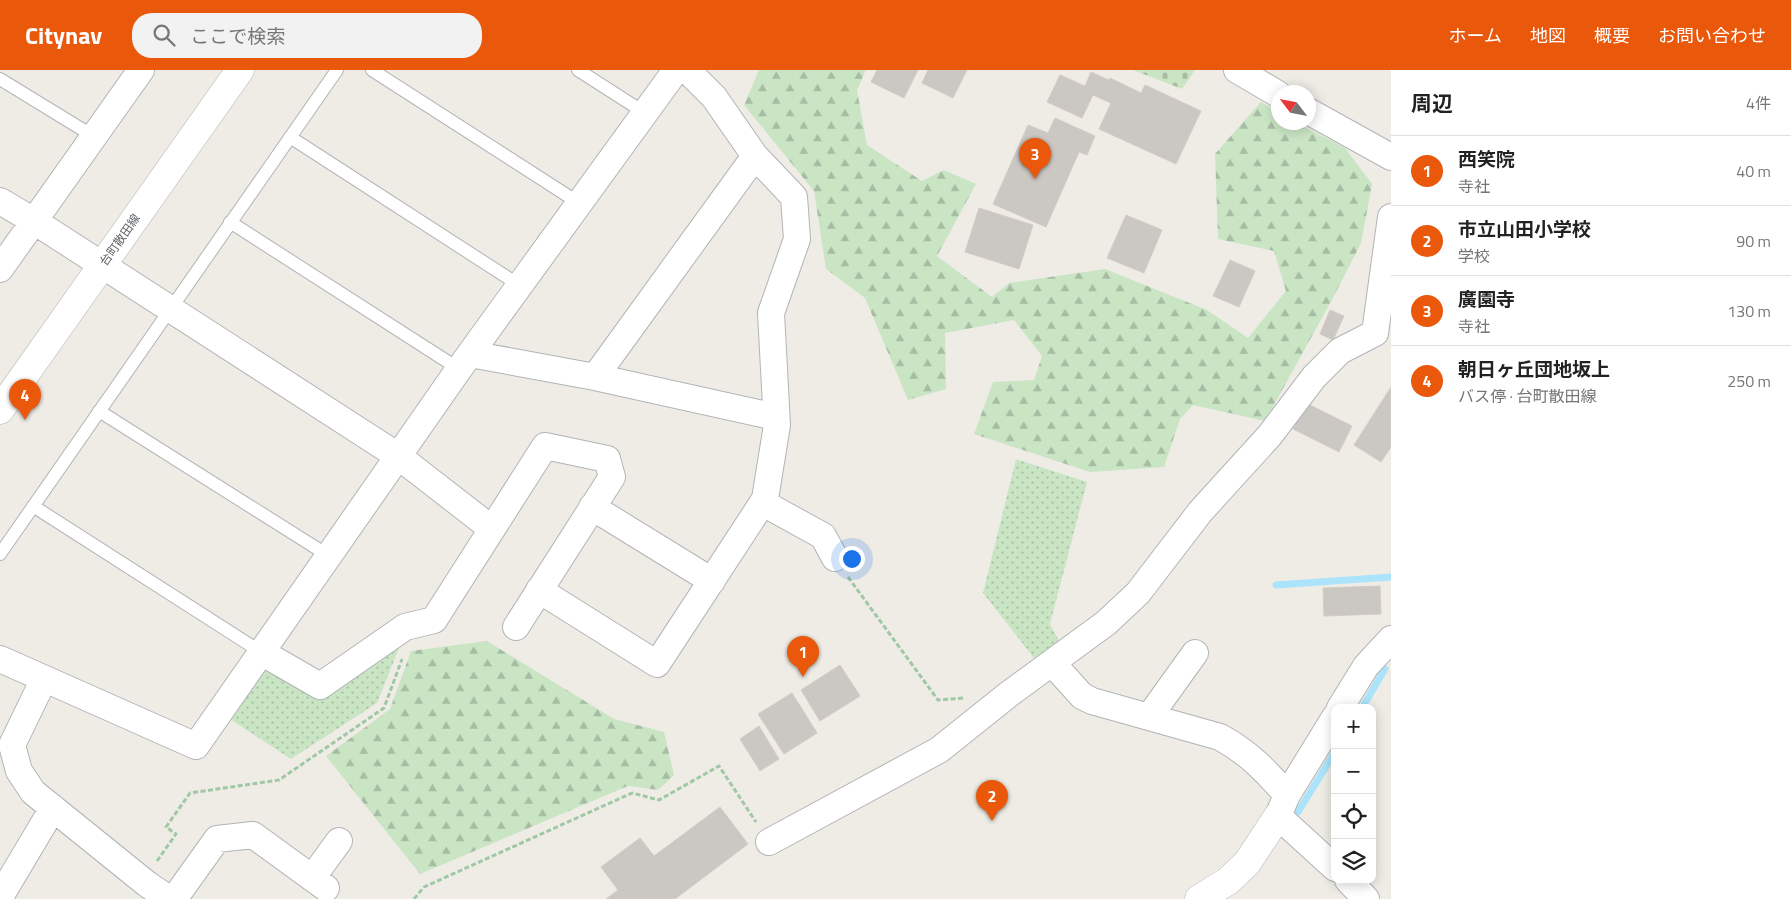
<!DOCTYPE html>
<html lang="ja">
<meta charset="utf-8">
<style>
:root{--surface:#fff;--page:#f2f2f2;--text:#222;--muted:#767676;--line:#e0e0e0;--accent:#ea580c}
body{margin:0;font-family:"Titillium Web","Noto Sans JP",sans-serif;background:var(--page);color:var(--text)}
.controls{position:absolute;right:15px;bottom:15px;display:grid;overflow:hidden;border-radius:10px;box-shadow:0 2px 12px #0003}
.controls button{width:45px;height:45px;display:grid;place-items:center;padding:0;border:0;border-bottom:1px solid var(--line);background:var(--surface);color:var(--text);font:25px sans-serif}
.compass{position:absolute;left:1271px;top:15px;width:45px;height:45px;border-radius:50%;background:var(--surface);box-shadow:0 2px 12px #0003;rotate:302deg}
.you{position:absolute;left:851px;top:488px;width:18px;height:18px;margin:-12px;border:4px solid #fff;border-radius:50%;background:#1a73e8;box-shadow:0 0 0 8px #1a73e833}
.badge{display:grid;place-items:center;width:32px;height:32px;border-radius:50%;background:var(--accent);color:#fff;font-size:16px;font-weight:700}
.pin{position:absolute;translate:-50% -41px;filter:drop-shadow(0 1px 2px #0008)}
.pin::after{content:'';position:absolute;top:26px;width:18px;height:15px;background:inherit;clip-path:polygon(0 0,100% 0,50% 100%)}
.list{margin:0;padding:0;list-style:none}
h2{display:flex;justify-content:space-between;align-items:center;height:65px;margin:0;padding:0 20px;font-size:21px}
h2 small{font-size:16px;font-weight:400;color:var(--muted)}
.list li{display:grid;grid-template-columns:32px 1fr auto;gap:15px;align-items:center;box-sizing:border-box;height:70px;padding:0 20px;border-top:1px solid var(--line)}
.list b{display:block;font-size:19px;white-space:nowrap}
.list p{margin:0;font-size:16px;white-space:nowrap;color:var(--muted)}
.list em{font-size:16px;font-style:normal;color:var(--muted)}
.icon{flex:none;width:28px;height:28px;fill:none;stroke:currentColor;stroke-width:2;stroke-linecap:round;stroke-linejoin:round}
.map{position:relative;flex:none;width:1391px;height:829px;overflow:hidden}
header{display:flex;align-items:center;gap:30px;box-sizing:border-box;height:70px;padding:0 25px;background:var(--accent);color:#fff}
header strong{font-size:24px}
nav{display:flex;gap:28px;margin-inline-start:auto;font-size:18px}
.search{width:350px;height:45px;background:var(--page);display:flex;align-items:center;gap:12px;box-sizing:border-box;padding:0 18px;border-radius:20px;color:var(--muted);font-size:19px}
main{display:flex}
aside{flex:1;background:var(--surface)}
.map>svg:first-child{display:block}
</style>
<header>
<strong>Citynav</strong>
<div class="search"><svg class="icon" aria-label="search" viewBox="0 0 24 24"><circle cx="10" cy="10" r="6"/><path d="M15 15l6 6"/></svg>ここで検索</div>
<nav><a>ホーム</a><a>地図</a><a>概要</a><a>お問い合わせ</a></nav>
</header>
<main>
<div class="map">
<svg width="1391" height="829" viewBox="0 0 1391 829">
<defs>
<pattern id="forest-firs" width="22" height="20" patternUnits="userSpaceOnUse" patternTransform="scale(1.25)"><rect width="22" height="20" fill="#c9e5c4"/><path d="M5 1l3.5 6h-7zM16 11l3.5 6h-7z" fill="#a6bda3"/></pattern>
<pattern id="cemetery-stones" width="16" height="16" patternUnits="userSpaceOnUse" patternTransform="scale(1.25)"><rect width="16" height="16" fill="#c9e5c4"/><path d="M2 7V4a2 2 0 0 1 4 0v3zM10 15v-3a2 2 0 0 1 4 0v3z" fill="#a6bda3"/></pattern>
<pattern id="park-dots" width="8" height="8" patternUnits="userSpaceOnUse" patternTransform="scale(1.25)"><rect width="8" height="8" fill="#c9e5c4"/><path d="M2 2h.1M6 6h.1" fill="none" stroke="#a6bda3" stroke-width="1.8" stroke-linecap="round"/></pattern>
</defs>
<rect width="100%" height="100%" fill="#efece6"/>
<path fill="url(#forest-firs)" d="M759,0h107l-9,20 10,55 55,36 22,-11 32,14 -39,72 55,41 17,-14 96,-14 102,41 41,28 38,-47 -12,-40 -56,-12 -3,-85 46,-52 17,10v10l19,1 48,25 27,36 -11,59 -28,55 -68,123 -72,-16 -13,14 -16,48 -74,5 -116,-38 19,-52 41,-2 8,-24 -28,-36 -69,13 1,56 -38,11 -43,-102 -39,-29 -12,-78 -70,-86z
M487,571l127,78 50,13 10,43 -16,15 -30,-4 -208,88 -94,-118 64,-47 21,-58z"/>
<path fill="url(#cemetery-stones)" d="M1133,0h62l-13,19z"/>
<path fill="url(#park-dots)" d="M1016,389l71,23 -37,142 9,17 -25,17 -51,-65z
M403,568l-26,65 -86,56 -61,-40 37,-54 51,30z"/>
<g fill="none" stroke-linecap="round" stroke-linejoin="round">
<path stroke="#abe4fa" stroke-width="7" d="M1276,515l115,-8
M1362,638l23,-39
M1298,742l37,-60"/>
</g>
<path fill="#cbc7c2" stroke="#d3ccc5" d="M877,0h41l-14,28 -33,-16z
M928,0h39l-14,28 -31,-15z
M1091,2l18,8 1,-2 31,15 4,-8 56,26 -25,53 -77,-35 12,-26 -18,-8 -11,23 -35,-16 13,-27 25,11z
M1055,48l40,18 -8,19 -8,-3 -33,75 -53,-23 35,-79 20,8z
M979,138l54,17 -14,44 -54,-17z
M1126,145l36,15 -18,43 -37,-15z
M1230,190l25,11 -16,36 -26,-11z
M1330,240l14,6 -11,24 -13,-6z
M1391,317v60l-10,15 -27,-17z
M1306,333l46,23 -13,26 -46,-23z
M1380,516l1,28 -57,2 -1,-28z
M840,595l20,31 -40,25 -19,-31z
M792,623l25,40 -33,21 -26,-40z
M759,656l20,33 -19,12 -20,-32z
M720,737l28,37 -73,55h-69l12,-9 -17,-23 39,-29 14,18z"/>
<g fill="none" stroke-linecap="round" stroke-linejoin="round">
<defs>
<path id="service" d="M372,0l207,133
M578,0l67,43
M0,9l93,57
M290,67l229,148
M230,152l229,147
M99,341l230,145
M33,436l228,146
M0,484l337,-484"/>
<path id="minor" d="M1237,0l41,24
M1308,41l83,46
M0,131l34,20 364,235 94,73
M0,199l141,-199
M1375,263l16,-116
M470,284l125,23 181,40
M595,307l160,-221
M763,433l60,33 12,22
M592,437l120,74
M539,520l118,74 108,-165 12,-74 -6,-112 26,-74 -3,-42 -39,-41 -41,-59 -27,-27
M261,582l59,34 85,-59 29,-7 111,-174 62,13 5,18 -96,150
M0,589l196,87 263,-377 217,-299
M1053,594l29,32 10,5 128,36c29,16 46,34 67,58
M44,609l-32,66 7,26 14,21 114,92 22,15
M1340,638l26,-42 25,-27
M1149,647l46,-64
M1335,647l-48,78 -9,21 57,52
M769,772l170,-92 70,-56 97,-71 32,-30 62,-81 70,-77 44,-58 26,-26 35,-18
M312,808l27,-37
M1348,810l18,19
M0,827l53,-89
M174,829l43,-60 36,-4 73,53"/>
<path id="tertiary" d="M0,340l240,-340
M1199,829l29,-18 19,-18 31,-47"/>
</defs>
<use href="#service" stroke="#b1b4b7" stroke-width="14"/>
<use href="#minor" stroke="#b1b4b7" stroke-width="28"/>
<use href="#tertiary" stroke="#b1b4b7" stroke-width="29"/>
<path stroke="#9fc8a4" stroke-width="3" stroke-dasharray="5 2.5" stroke-linecap="butt" d="M848,507l90,123 26,-2
M157,791l19,-27 -10,-7 24,-34 89,-13 105,-72 18,-49
M414,829l10,-12 208,-94 27,7 60,-34 37,56"/>
<use href="#service" stroke="#fff" stroke-width="12"/>
<use href="#minor" stroke="#fff" stroke-width="26"/>
<use href="#tertiary" stroke="#fff" stroke-width="28"/>
</g>
<g text-anchor="middle" stroke-width="5" stroke-linejoin="round" paint-order="stroke">
<g font-size="12" fill="#5e6265" stroke="#fff">
<text transform="translate(120 170) rotate(-55)" y="4">台町散田線</text>
</g>
</g>
</svg>
<div class="controls">
<button>+</button>
<button>−</button>
<button><svg class="icon" aria-label="locate" viewBox="0 0 24 24"><circle cx="12" cy="12" r="6"/><path d="M12 2v4M12 18v4M2 12h4M18 12h4"/></svg></button>
<button><svg class="icon" aria-label="layers" viewBox="0 0 24 24"><path d="M12 4l9 5-9 5-9-5zM3 14l9 5 9-5"/></svg></button>
</div>
<svg class="compass" viewBox="-18 -18 36 36"><path d="M0-13l5 13h-10z" fill="#e53935"/><path d="M0 13l5-13h-10z" fill="#767676"/></svg>
<div class="you"></div>
<div class="pin badge" style="left:803px;top:607px">1</div>
<div class="pin badge" style="left:992px;top:751px">2</div>
<div class="pin badge" style="left:1035px;top:109px">3</div>
<div class="pin badge" style="left:25px;top:350px">4</div>
</div>
<aside>
<h2>周辺<small>4件</small></h2>
<ul class="list">
<li><span class="badge">1</span><div><b>西笑院</b><p>寺社</p></div><em>40 m</em></li>
<li><span class="badge">2</span><div><b>市立山田小学校</b><p>学校</p></div><em>90 m</em></li>
<li><span class="badge">3</span><div><b>廣園寺</b><p>寺社</p></div><em>130 m</em></li>
<li><span class="badge">4</span><div><b>朝日ヶ丘団地坂上</b><p>バス停 · 台町散田線</p></div><em>250 m</em></li>
</ul>
</aside>
</main>
